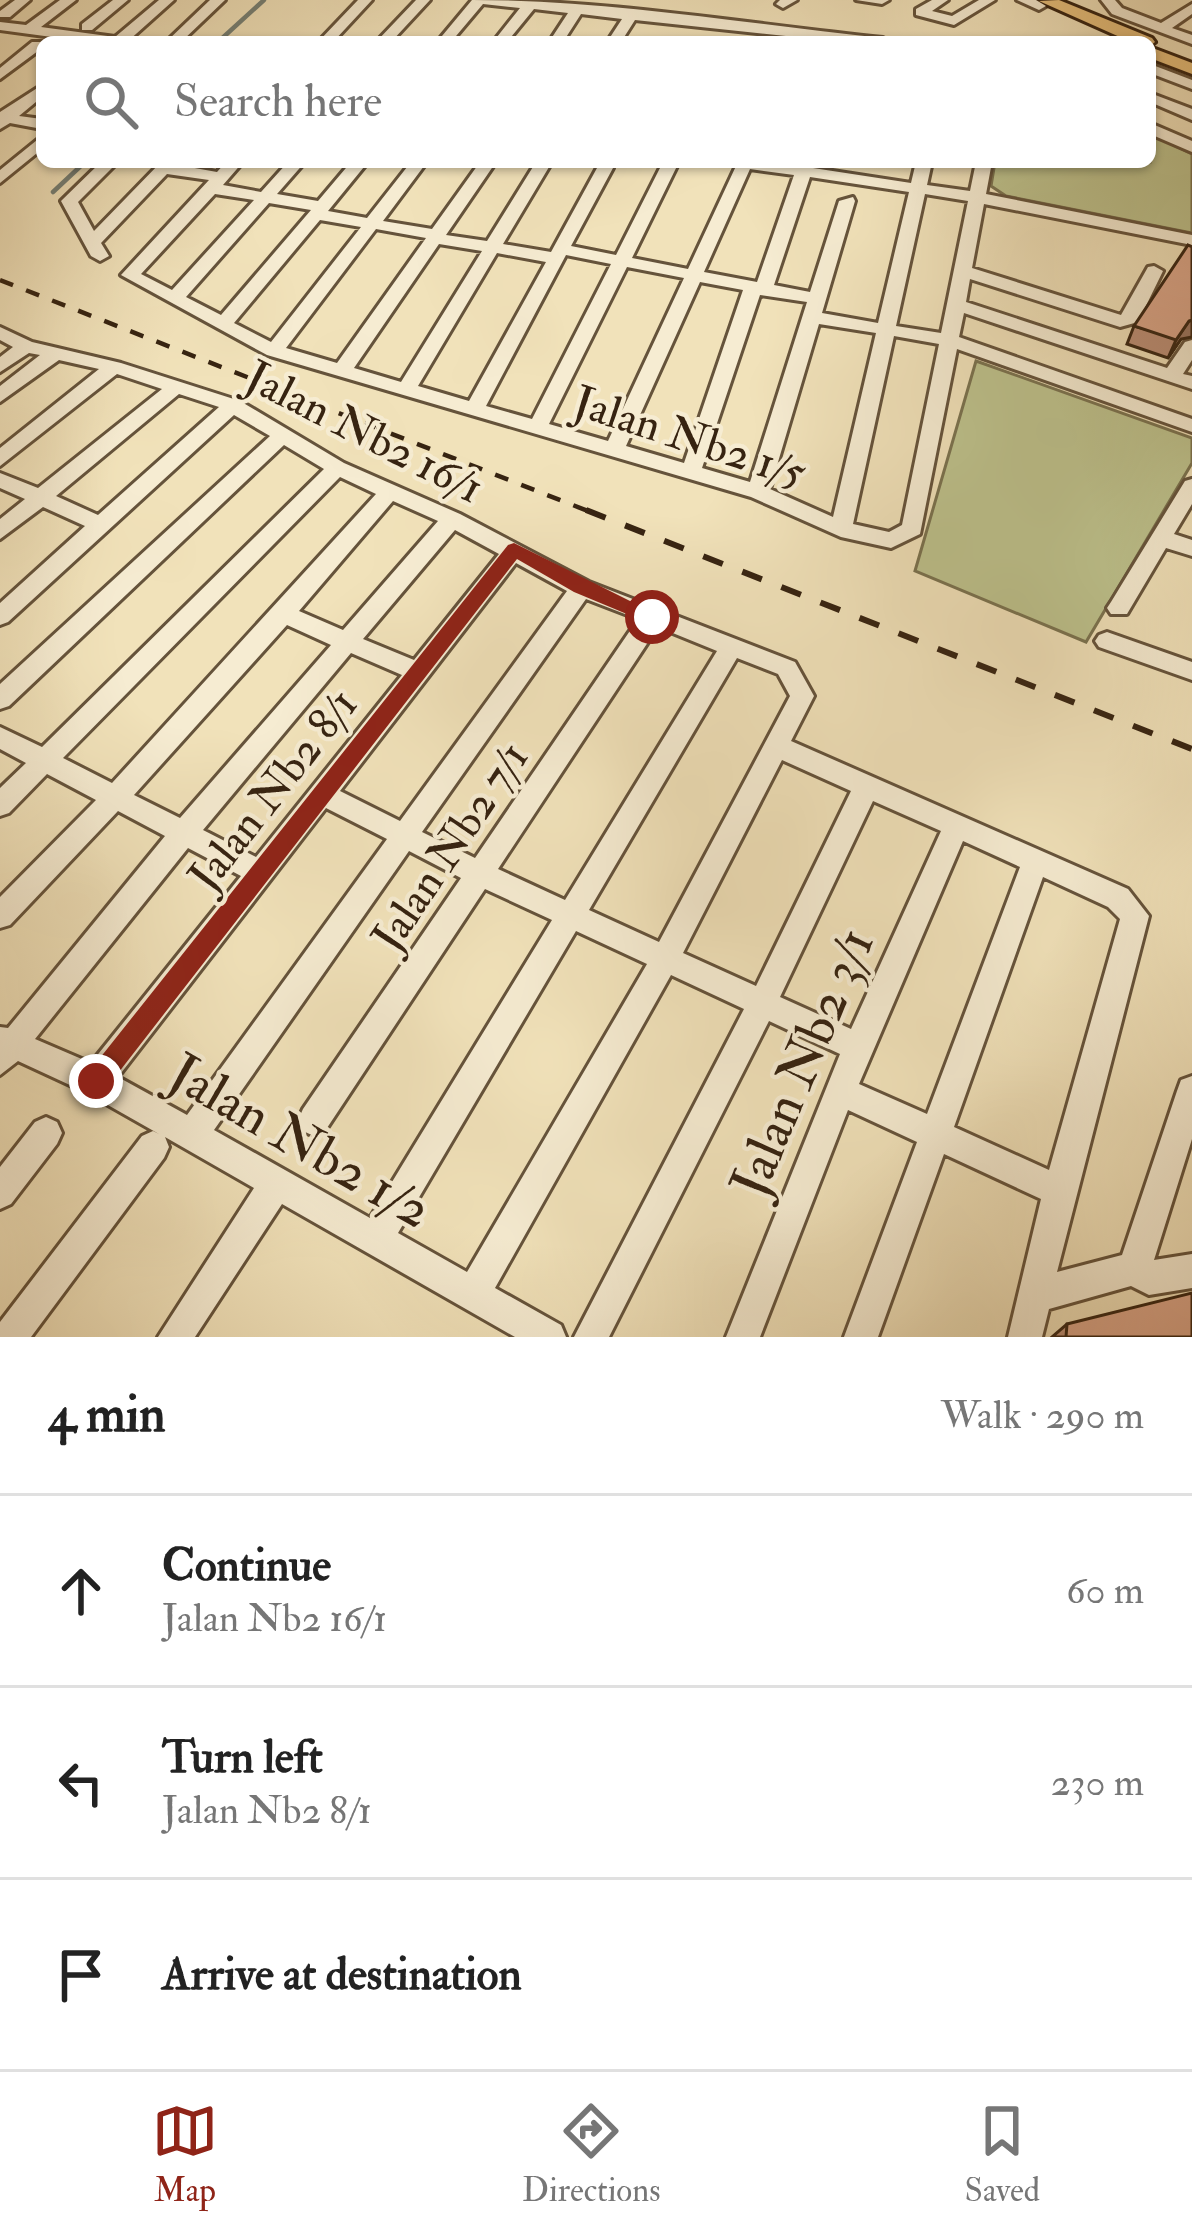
<!DOCTYPE html>
<meta charset="utf-8">
<style>
:root{--surface:#fff;--page:#f6f6f6;--text:#222;--muted:#767676;--line:#e0e0e0;--accent:#8f2418}
body{margin:0;font-family:"IM FELL Double Pica",serif;background:var(--page);color:var(--text)}
.stop{position:absolute;width:36px;height:36px;margin:-27px;border:9px solid #8f2418;border-radius:50%;background:#fff}
.stop.end{background:#8f2418;border-color:#fff;box-shadow:0 3px 12px #0008}
.list{margin:0;padding:0;list-style:none}
h2{display:flex;justify-content:space-between;align-items:center;height:156px;margin:0;padding:0 48px;font-size:51px}
h2 small{font-size:39px;font-weight:400;color:var(--muted)}
.list li{display:grid;grid-template-columns:78px 1fr auto;gap:36px;align-items:center;box-sizing:border-box;height:192px;padding:0 48px;border-top:3px solid var(--line)}
.list b{display:block;font-size:45px;white-space:nowrap}
.list p{margin:0;font-size:39px;white-space:nowrap;color:var(--muted)}
.list em{font-size:39px;font-style:normal;color:var(--muted)}
.icon{flex:none;width:66px;height:66px;fill:none;stroke:currentColor;stroke-width:2;stroke-linecap:round;stroke-linejoin:round}
.map{position:relative;flex:none;width:1192px;height:1337px;overflow:hidden}
.search{position:absolute;background:var(--surface);box-shadow:0 3px 9px #0004;left:36px;right:36px;top:36px;height:132px;display:flex;align-items:center;gap:30px;box-sizing:border-box;padding:0 42px;border-radius:18px;color:var(--muted);font-size:45px}
.sheet{height:732px;background:var(--surface)}
nav{display:flex;justify-content:space-around;align-items:center;box-sizing:border-box;height:168px;border-top:3px solid var(--line);background:var(--surface);font-size:33px;color:var(--muted)}
nav a{display:grid;justify-items:center;gap:6px}
nav .on{color:var(--accent)}
.map>svg:first-child{display:block}
</style>
<div class="map">
<svg width="1192" height="1337" viewBox="0 0 1192 1337">
<rect width="100%" height="100%" fill="#f1e2ba"/>
<filter id="stains"><feTurbulence type="fractalNoise" baseFrequency=".00167" numOctaves="4"/><feColorMatrix values="0 0 0 0 .2 0 0 0 0 .09 0 0 0 0 .02 0 0 0 .5 -.17"/></filter>
<radialGradient id="worn" r=".72"><stop offset=".6" stop-color="#630" stop-opacity="0"/><stop offset="1" stop-color="#630" stop-opacity=".3"/></radialGradient>
<path fill="#bdc28d" stroke="#7a724f" stroke-width="3" d="M1150,134l42,20v79l-186,-37 -15,-10 4,-24h155z
M976,361l216,77v25l-106,179 -171,-71z"/>
<g fill="none" stroke-linecap="round" stroke-linejoin="round">
<path stroke="#747f75" stroke-width="4.5" d="M218,42l46,-42
M53,192l32,-30"/>
<defs>
<path id="minor" d="M15,0h15l-20,17h-10v-6z
M60,0h16l-35,27 74,10 44,-37h15l-47,42h-38l-89,-12v-8l26,3z
M113,0h15l-36,30h-10v-6z
M210,0h15l-44,42h-15z
M358,0h14l-39,42h-15z
M416,0h14l-39,42h-15z
M472,0c137,0 275,24 411,38l7,4h-47l-208,-22 -14,22h-14l15,-23 -41,-5 -18,28h-14l19,-29 -34,-4 -27,33h-14l27,-34 -37,-4 -32,38h-14z
M780,0h17l-14,8 -7,-4z
M856,0h33l-7,4z
M932,0h16l-16,11 20,5 27,-16h16l-41,25 -38,-10v-6z
M1017,0h19l10,6 -7,4z
M1101,0h14l7,8 39,15 31,-19v10l-20,14 20,7v9l-80,-30z
M1120,36l6,6h-19z
M32,42h10v6l-42,31v-11z
M1150,64l42,16v9l-42,-16z
M42,85v12l-23,19 23,3v10l-32,-6 -10,6v-17z
M1150,93l42,16v11l-42,-18z
M1150,123l42,18v11l-42,-18z
M42,136v13l-42,34v-13z
M101,162h17l-40,40 16,29 67,-69 56,10 9,-10h17l-20,23 38,7 27,-30h17l-28,32 41,7 33,-39h17l-40,49 39,7 44,-56h16l-44,59 49,8 48,-67h16l-50,73 41,6 49,-79h16l-49,82 48,8 46,-84 8,-5 8,5 -42,78 45,9 47,-93h16l-47,96 56,11 48,-103 -6,-4 68,4 1,-4h16l-2,6 98,15 5,-21h16l-5,23 43,6 6,-29h16l-6,32 206,41v10l-208,-41 -12,64 149,47 27,-48 6,-1 9,5 -25,51 -18,5 -150,-48 -4,23 201,66 18,-26 7,-2v20l-9,14 9,2v13l-228,-76 -5,24 233,82v13l-235,-83 -37,185 -29,14 -50,-11 -90,-40 -484,-142 -146,-80 88,-95 -42,-6 -66,69 8,13 -9,5 -9,-5 -30,-55zM750,169l44,6 -37,107 -53,-10zM810,177l99,15 -31,131 -56,-10 33,-112 -2,-4 -14,4 -29,91 -36,-7zM215,194l39,6 -82,90 -31,-16zM925,194l43,7 -27,132 -45,-7zM269,203l42,7 -90,105 -35,-18zM320,220l41,7 -90,115 -37,-19zM376,229l50,9 -89,125 -51,-15zM439,244l43,7 -81,131 -47,-14zM497,253l49,9 -77,139 -51,-15zM566,255l45,9 -79,155 -46,-13zM627,267l57,11 -76,163 -59,-17zM700,282l43,8 -59,173 -58,-17zM760,295l47,7 -57,180 -48,-14zM819,324l57,9 -43,184 -63,-28zM894,336l45,8 -37,181 -13,7 -36,-8z
M0,327l32,15 89,21 119,38 104,62 116,51 129,68 206,80 19,34 -23,45 337,148 21,27 -92,356 65,-17 55,-164 4,-11 11,-4v63l-38,121 38,-6v34l-43,7 -18,-9 -82,23 -7,28h-34l33,-138 -97,-45 -66,183h-34l73,-195 -69,-32 -88,227h-34l114,-283 -71,-33 -160,316h-35l170,-328 -73,-34 -176,313 66,37 5,12h-51l-233,-133 -87,133h-37l96,-149 -89,-51 4,10 -5,11 -133,179h-31v-15l142,-186 11,-5 6,3 -74,-42 -67,-31 -18,14v-48l8,1 157,-192 -47,-25 -108,114 -10,3v-31l96,-97 -49,-26 -38,39 -9,3v-28l26,-25 -26,-14v-22l42,20 282,-278 -40,-24 -275,261 -9,3v-25l270,-248 -36,-21 -226,207 -8,3v-22l85,-77 -42,-19 -43,32v-20l25,-20 -25,-11v-15l38,15 124,-99 -45,-15 -117,92v-18l99,-79 -40,-9 -59,42v-16l40,-31 -11,-2 -29,19v-15l13,-10 -13,-7zM179,394l40,13 -121,108 -42,-19zM340,477l36,17 -264,289 -49,-25zM393,501l45,20 -95,109 -44,-19zM455,530l44,24 -85,106 -51,-21zM516,563l51,28 -167,230 -60,-30zM586,599l52,20 -163,239 -53,-26zM287,625l44,20 -151,173 -46,-23zM658,627l59,24 -152,249 -67,-31zM351,653l51,22 -146,182 -53,-27zM737,658l41,16 12,22 -131,246 -70,-32zM782,760l69,31 -95,195 -73,-33zM873,801l68,30 -90,198 -71,-32zM326,808l61,31 -200,276 -69,-38zM963,841l57,26 -93,247 -68,-30zM188,848l53,28 -150,187 -56,-24zM409,851l52,27 -158,231 -5,11 5,11 11,5 11,-5 160,-242 67,31 -182,298 -156,-88zM1043,877l65,30 12,12 -71,251 -95,-43zM576,931l71,33 -180,308 -69,-39z
M1192,479v25l-18,30 18,6v16l-26,-8 -39,66h-16l-4,-6 4,-6 74,-121z
M1107,632l85,30v18l-93,-33 -4,-6 4,-6z
M46,1117l11,5 5,11 -5,11 -46,60 -11,5v-42l35,-45z"/>
<path id="major" d="M1059,0l93,38 3,4 -5,4v-4h-19l-92,-41z
M1150,47l42,16v11l-42,-16z"/>
</defs>
<use href="#minor" stroke="#65533b" stroke-width="6"/>
<use href="#major" stroke="#362311" stroke-width="6"/>
<use href="#minor" fill="#f6ecd2" fill-rule="evenodd"/>
<use href="#major" fill="#e8c17d" fill-rule="evenodd"/>
<path stroke="#362311" stroke-width="4.5" stroke-dasharray="14 14" stroke-linecap="butt" d="M0,280l593,233"/>
<path stroke="#362311" stroke-width="6" stroke-dasharray="21 21" stroke-linecap="butt" d="M586,510l606,239"/>
</g>
<path fill="#bb8e76" stroke="#362311" stroke-width="3" d="M1134,326l47,13 -13,19 -41,-14z
M1067,1324l125,13h-140z"/>
<path fill="#997460" stroke="#362311" stroke-width="3" d="M1192,320v17l-11,2 -13,19 8,-18 13,-19z"/>
<path fill="#daa589" stroke="#362311" stroke-width="3" d="M1188,245l4,2v73l-3,1 -13,19 -42,-14z
M1192,1293v44h-126l1,-13z"/>
<path fill="#8f2418" d="M514,543l148,74 -10,7 -6,-2 -72,-30 -57,-33 -412,531h-17l-4,-9 4,-8 420,-528z"/>
<g text-anchor="middle" stroke-width="9" stroke-linejoin="round" paint-order="stroke">
<g font-size="45" fill="#362311" stroke="#f6ecd2">
<text transform="translate(365 431) rotate(27)" y="16">Jalan Nb2 16/1</text>
<text transform="translate(690 436) rotate(18)" y="16">Jalan Nb2 1/5</text>
<text transform="translate(272 789) rotate(-52)" y="16">Jalan Nb2 8/1</text>
<text transform="translate(449 846) rotate(-56)" y="16">Jalan Nb2 7/1</text>
</g>
<g font-size="54" fill="#362311" stroke="#f6ecd2">
<text transform="translate(801 1062) rotate(-67)" y="19">Jalan Nb2 3/1</text>
<text transform="translate(301 1140) rotate(30)" y="19">Jalan Nb2 1/2</text>
</g>
</g>
<rect width="100%" height="100%" filter="url(#stains)"/>
<rect width="100%" height="100%" fill="url(#worn)"/>
</svg>
<div class="stop" style="left:652px;top:617px"></div>
<div class="stop end" style="left:96px;top:1081px"></div>
<div class="search"><svg class="icon" aria-label="search" viewBox="0 0 24 24"><circle cx="10" cy="10" r="6"/><path d="M15 15l6 6"/></svg>Search here</div>
</div>
<section class="sheet">
<h2>4 min<small>Walk · 290 m</small></h2>
<ul class="list">
<li><svg class="icon" aria-label="ahead" viewBox="0 0 24 24"><path d="M12 20V5M6 11l6-6 6 6"/></svg><div><b>Continue</b><p>Jalan Nb2 16/1</p></div><em>60 m</em></li>
<li><svg class="icon" aria-label="left" viewBox="0 0 24 24"><path d="M17 20v-9H6M10 6l-5 5 5 5"/></svg><div><b>Turn left</b><p>Jalan Nb2 8/1</p></div><em>230 m</em></li>
<li><svg class="icon" aria-label="arrive" viewBox="0 0 24 24"><path d="M6 21V4h12l-3 4 3 4H6"/></svg><div><b>Arrive at destination</b></div></li>
</ul>
</section>
<nav>
<a class="on"><svg class="icon" aria-label="map" viewBox="0 0 24 24"><path d="M3 6l6-2 6 2 6-2v14l-6 2-6-2-6 2zM9 4v14M15 6v14"/></svg>Map</a>
<a><svg class="icon" aria-label="directions" viewBox="0 0 24 24"><path d="M12 3l9 9-9 9-9-9zM9 14v-3h6M13 9l2 2-2 2"/></svg>Directions</a>
<a><svg class="icon" aria-label="saved" viewBox="0 0 24 24"><path d="M7 4h10v16l-5-4-5 4z"/></svg>Saved</a>
</nav>
